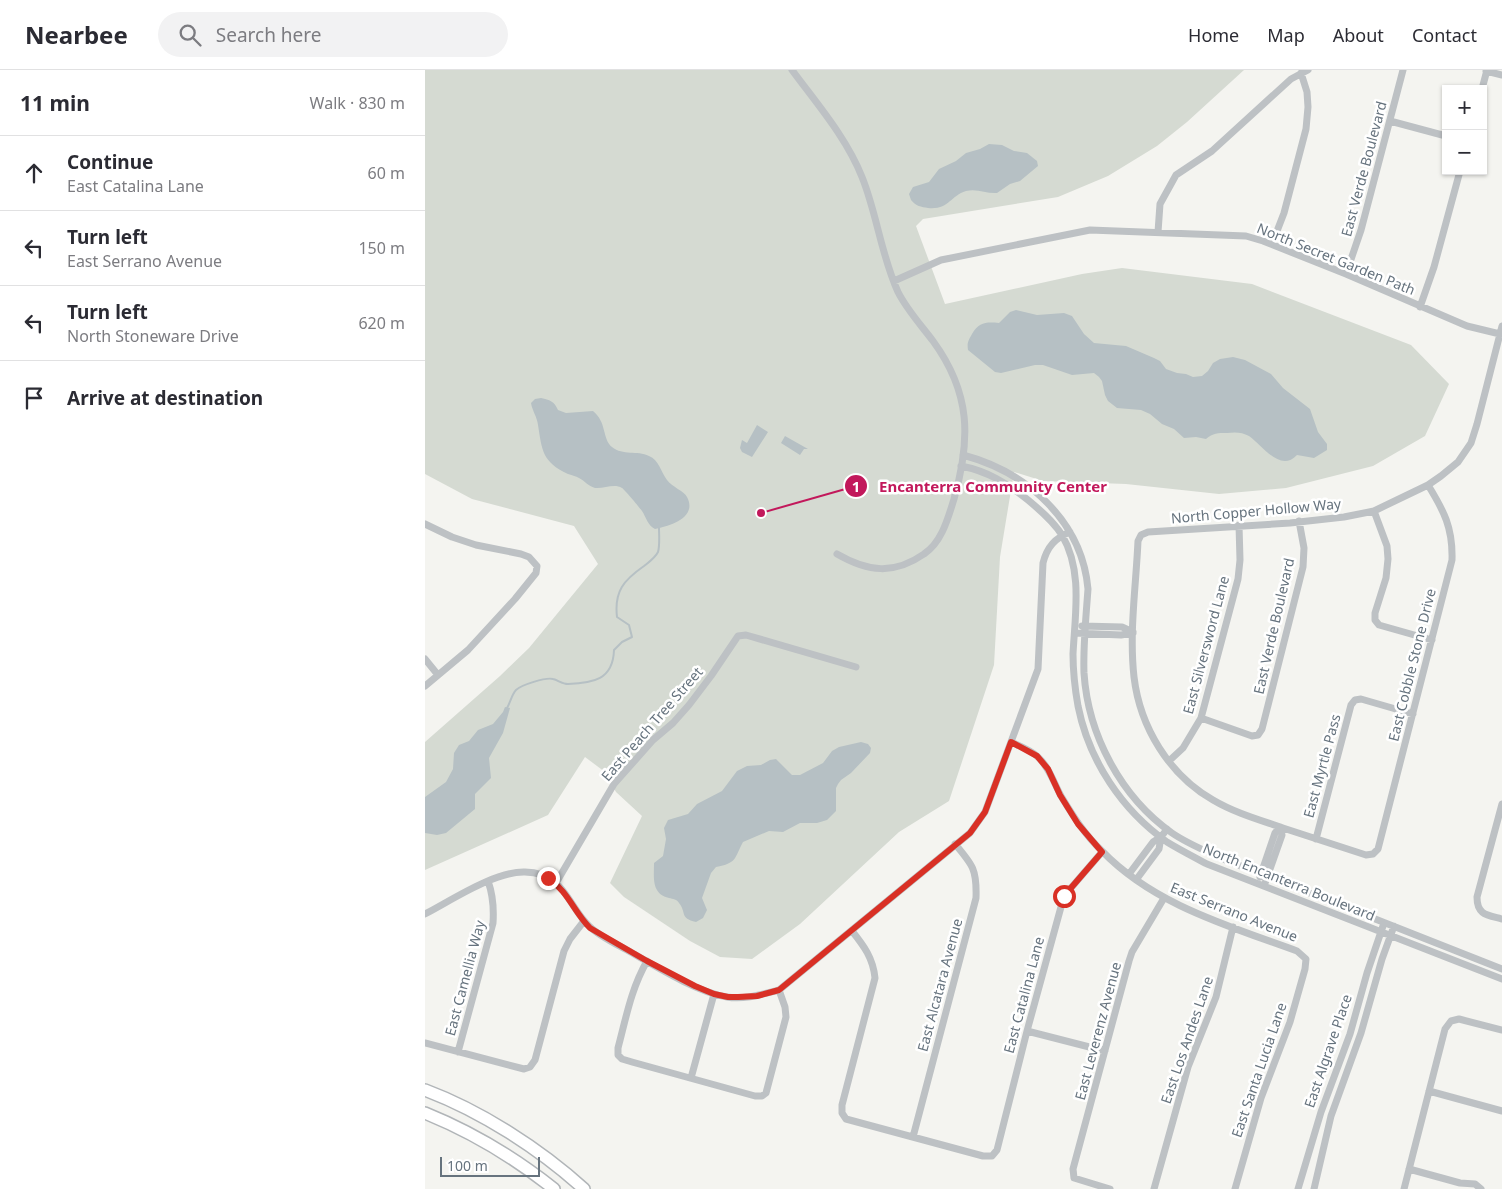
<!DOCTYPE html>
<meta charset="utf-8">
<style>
:root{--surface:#fff;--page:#f2f2f3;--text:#2b2b33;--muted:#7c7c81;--line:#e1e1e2}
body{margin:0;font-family:"Noto Sans",sans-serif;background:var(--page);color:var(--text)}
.controls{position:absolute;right:15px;top:15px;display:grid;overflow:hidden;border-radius:0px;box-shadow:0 1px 4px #0004}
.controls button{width:45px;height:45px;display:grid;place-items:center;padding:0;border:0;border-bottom:1px solid var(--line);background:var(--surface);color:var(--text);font:25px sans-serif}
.scale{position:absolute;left:15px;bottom:12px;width:100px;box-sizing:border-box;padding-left:5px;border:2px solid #66737e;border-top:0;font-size:14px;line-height:18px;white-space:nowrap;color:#66737e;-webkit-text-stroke:4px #fff;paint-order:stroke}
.stop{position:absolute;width:15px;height:15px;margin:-11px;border:4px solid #d93025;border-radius:50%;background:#fff}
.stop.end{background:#d93025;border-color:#fff;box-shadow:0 1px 5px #0008}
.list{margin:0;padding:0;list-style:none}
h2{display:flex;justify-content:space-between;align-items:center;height:65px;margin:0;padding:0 20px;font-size:21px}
h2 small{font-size:16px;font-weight:400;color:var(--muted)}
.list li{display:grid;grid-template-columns:32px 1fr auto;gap:15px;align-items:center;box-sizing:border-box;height:75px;padding:0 20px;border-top:1px solid var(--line)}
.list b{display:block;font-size:19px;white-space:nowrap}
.list p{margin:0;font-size:16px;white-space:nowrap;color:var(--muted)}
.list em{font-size:16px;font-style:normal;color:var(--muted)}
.icon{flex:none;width:28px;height:28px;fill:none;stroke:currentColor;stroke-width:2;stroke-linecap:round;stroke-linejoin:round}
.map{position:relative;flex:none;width:1077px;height:1119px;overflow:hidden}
header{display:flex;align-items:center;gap:30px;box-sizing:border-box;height:70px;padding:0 25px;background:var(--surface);border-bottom:1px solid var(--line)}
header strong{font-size:24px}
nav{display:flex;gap:28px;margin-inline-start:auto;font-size:18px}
.search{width:350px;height:45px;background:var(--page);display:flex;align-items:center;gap:12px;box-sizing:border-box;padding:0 18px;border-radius:28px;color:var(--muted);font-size:19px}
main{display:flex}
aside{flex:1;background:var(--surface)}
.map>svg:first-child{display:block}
</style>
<header>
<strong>Nearbee</strong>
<div class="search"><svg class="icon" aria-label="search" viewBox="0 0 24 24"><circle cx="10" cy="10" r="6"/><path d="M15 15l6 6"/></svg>Search here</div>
<nav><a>Home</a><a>Map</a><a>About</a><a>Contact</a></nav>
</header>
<main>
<aside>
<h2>11 min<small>Walk · 830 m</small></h2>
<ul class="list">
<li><svg class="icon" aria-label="ahead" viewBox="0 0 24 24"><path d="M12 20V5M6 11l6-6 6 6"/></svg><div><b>Continue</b><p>East Catalina Lane</p></div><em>60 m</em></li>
<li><svg class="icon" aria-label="left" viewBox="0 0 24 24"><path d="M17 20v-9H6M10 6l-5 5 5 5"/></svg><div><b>Turn left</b><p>East Serrano Avenue</p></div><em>150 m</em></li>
<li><svg class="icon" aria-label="left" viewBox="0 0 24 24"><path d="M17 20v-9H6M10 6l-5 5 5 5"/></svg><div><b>Turn left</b><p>North Stoneware Drive</p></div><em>620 m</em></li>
<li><svg class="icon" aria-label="arrive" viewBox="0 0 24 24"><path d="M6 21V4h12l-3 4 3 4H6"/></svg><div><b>Arrive at destination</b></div></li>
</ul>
</aside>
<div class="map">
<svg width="1077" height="1119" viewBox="0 0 1077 1119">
<rect width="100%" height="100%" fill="#f4f4f0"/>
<path fill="#d5dad2" d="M0,0h819l-57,52 -30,24 -49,30 -50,21 -135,22 -7,7 29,78 137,-30 40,-6 130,16 159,61 38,39 -24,52 -52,30 -87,22 -67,6 -93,-10 -83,-3 -29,-9 -14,85 -6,108 -45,136 -50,31 -99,92 -48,35 -32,-2 -30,-16 -66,-44 -14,-14 32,-67 -26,-24 -11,-20 -20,-15 -37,58 -123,55v-128l75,-66 29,-28 69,-84 -24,-38 -102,-27 -47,-25z"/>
<path fill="#b6c0c4" d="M564,74l13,1 12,6 13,2 10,8 1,5 -18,15 -10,3 -13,9c-10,1 -20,-5 -31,-2 -16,5 -17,19 -38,17 -7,-1 -12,-2 -17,-8l-2,-6 4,-7 16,-5 10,-13 17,-8 10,-8 14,-4z
M591,240l21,5 27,-2 8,3 12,18 10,9 32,3 28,12 6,3 6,8 11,4 9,1 7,3 9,-1 6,-5 5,-8 7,-4 13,-2 12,3 26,14 12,14 27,21 8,23 9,12v6l-13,8 -17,-3c-17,18 -34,-9 -48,-19 -7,-4 -14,-4 -22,-3 -9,0 -14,0 -21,6l-10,-2 -12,1 -10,-9 -12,-5 -12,-10 -9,-4 -24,-2 -9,-7 -3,-6 -3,-14 -3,-4 -5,-4 -22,2 -29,-10h-8l-34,8 -6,-1 -27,-22c-1,-7 0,-9 4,-16 7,-12 14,-12 27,-11l11,-11z
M116,328c9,2 13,3 17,12l8,3 27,-2c14,11 9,28 19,36 11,9 25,3 37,9 10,4 12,16 18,24 5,7 17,11 20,17 11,21 -18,29 -32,32 -7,-3 -9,-12 -13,-18 -2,-3 -18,-22 -20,-23 -8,-5 -18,1 -27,0 -7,-2 -10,-7 -16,-10 -3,-2 -8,-3 -11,-4 -26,-12 -26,-24 -30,-49 -1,-8 -6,-15 -7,-22l4,-4z
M332,355l11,7 -16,25 -10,-5 -2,-4 2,-8 5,3z
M360,366l23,13h-4l-4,6 -19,-12z
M80,637l5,1 -7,25 -14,25 2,20 -16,16v15l-29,24 -9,2 -12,-2v-36l21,-15 7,-13 1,-16 5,-8 10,-4 9,-11 15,-6 10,-12z
M436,672l7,2 3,4 -1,5 -19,20 -10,7 -3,4 -2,4v23l-9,9 -10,3h-17l-17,9 -14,-1 -26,11c-9,17 -6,21 -27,25l-5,6 -9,25 5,12 -4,8 -7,4c-17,-4 -9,-9 -17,-19 -2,-4 -6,-4 -10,-5 -18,-4 -15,-21 -15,-35l9,-7 3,-17 -2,-11 4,-8 20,-6 9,-10 25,-13 15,-20 10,-5 14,-1 9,-5 6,-1 16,16h8l23,-12 9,-12 7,-4z"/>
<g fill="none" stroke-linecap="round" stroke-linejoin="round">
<path stroke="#b6c0c4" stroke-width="2" d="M82,638c3,-5 5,-14 9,-18 5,-5 30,-13 37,-11 5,1 9,5 15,5 25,-1 45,-4 46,-34l8,-8 10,-5 -3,-12 -12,-8c-3,-26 7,-37 27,-51 5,-4 11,-8 14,-14 2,-7 1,-17 1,-24"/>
<defs>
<path id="primary" d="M0,1020c56,21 115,59 159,99
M0,1043c47,19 90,45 129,76"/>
</defs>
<use href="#primary" stroke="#b1b5b8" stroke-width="14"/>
<path stroke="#bdc1c4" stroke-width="7" d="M367,0c25,34 54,67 70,107 15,37 19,78 36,115 9,18 23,33 35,49 38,52 38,98 21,158 -6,19 -12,43 -30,55 -30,21 -56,18 -87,0
M1061,1l16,4
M1057,19l5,-19
M965,51l56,15
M733,162l2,-28 16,-29 36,-24 79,-72 17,-9
M847,174l12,-31 22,-84 2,-22 -1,-15 -6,-19
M921,204l15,-44 42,-160
M469,211l47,-21 149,-30 156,6 17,5 83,33 121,52 33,8
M995,237l14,-40 26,-96
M538,385c64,17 119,66 125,134 -2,28 -5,57 -4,84 4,62 37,124 88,160 16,11 34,18 51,26l279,110
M536,396c26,5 46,17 67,34 12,10 25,21 34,35 21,36 13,79 11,119 0,17 2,35 5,52 11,55 44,104 89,136 13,8 27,15 40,22l295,115
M1003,415c16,26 25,43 24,75l-74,289 -5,5 -7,1c-28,-9 -55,-18 -83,-27 -23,-8 -48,-15 -70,-28 -44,-25 -73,-73 -79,-123 -5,-45 2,-91 4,-136l3,-6 7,-3 142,-9 54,-6 30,-6 54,-26 13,-9 17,-14 13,-19 6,-19 25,-98
M949,441l13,35 1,13 -2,19 -11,35v7l4,5 53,15
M0,454l27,13 24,8 45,9 8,3 8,9 -1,7 -21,26 -47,51 -43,36
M657,556l40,1 11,5
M650,563l46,2 12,-2
M0,589l13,16
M776,648l51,18 6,-1 4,-6 41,-162 1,-19 -5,-27
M586,672c9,4 20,8 27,15 11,10 16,26 23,39 12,20 24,39 41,55 52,54 127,75 195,100l9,8 -1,10 -15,53 -29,76 -26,91
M744,691l14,-13 18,-30 37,-139 2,-19 -1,-35
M1077,734l-25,93c0,18 10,18 25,22
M891,769l35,-134 4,-5 6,-1 52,15
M704,804l24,-32 8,-5
M835,807l15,-44 5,-6
M711,810l23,-31 2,-12 6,-8
M131,813l58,-99 39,-44 20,-17 16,-18 22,-29 27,-40 8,-1 110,32
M839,816l18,-51 -2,-8
M0,844c27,-14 70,-43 100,-42 40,1 42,33 64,54 10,10 25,17 38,24 28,16 69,42 100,47 17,3 36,-3 52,-7l191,-157 15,-21 53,-143 5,-106c4,-16 12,-25 27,-31
M427,861c12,15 21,27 23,47l-33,127v8l4,6 137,37h9l5,-6 30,-119 37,-135 38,-44
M222,891c-16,28 -21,57 -29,87v7l4,4 10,3 123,34h7l4,-3 20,-76 -1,-10 -6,-17
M602,961l78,20
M0,973l99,26 6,-2 5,-7 29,-109 6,-12 14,-18
M33,982l35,-129c1,-15 0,-28 -5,-42
M266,1008l23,-84
M1004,1021l73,20
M488,1067l63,-239c1,-28 -3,-33 -21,-54
M984,1099l51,14 15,1 6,5
M685,1119l-36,-11 -1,-9 56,-208 3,-9 32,-54
M729,1119l34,-122 28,-70 17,-70
M873,1119l23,-77 29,-78 17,-61 17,-50
M889,1119l17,-73 30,-83 21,-74 12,-33
M979,1119l41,-160 6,-8 8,-2 43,11"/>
<use href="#primary" stroke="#fff" stroke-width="11"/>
</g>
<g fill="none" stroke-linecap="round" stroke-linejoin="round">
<path stroke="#d93025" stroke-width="6" d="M123,808c20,13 26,34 42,50l57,33 48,25 19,8 14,3h10l19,-1 22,-6 191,-157 15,-21 26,-70 26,14 11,13 12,26 18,29 24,28 -38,44"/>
</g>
<g text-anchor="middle" stroke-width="5" stroke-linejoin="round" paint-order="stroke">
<g font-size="14" fill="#66737e" stroke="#fff">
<text transform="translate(939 99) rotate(-75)" y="5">East Verde Boulevard</text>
<text transform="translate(911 189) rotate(22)" y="5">North Secret Garden Path</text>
<text transform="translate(831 441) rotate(-5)" y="5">North Copper Hollow Way</text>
<text transform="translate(849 556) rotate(-77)" y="5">East Verde Boulevard</text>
<text transform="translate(781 575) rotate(-75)" y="5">East Silversword Lane</text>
<text transform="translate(987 595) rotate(-76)" y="5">East Cobble Stone Drive</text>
<text transform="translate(227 654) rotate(-49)" y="5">East Peach Tree Street</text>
<text transform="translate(897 696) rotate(-75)" y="5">East Myrtle Pass</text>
<text transform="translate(864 812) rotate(22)" y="5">North Encanterra Boulevard</text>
<text transform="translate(809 842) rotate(22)" y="5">East Serrano Avenue</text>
<text transform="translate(40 908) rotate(-75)" y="5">East Camellia Way</text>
<text transform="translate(515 915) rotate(-75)" y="5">East Alcatara Avenue</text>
<text transform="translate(599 925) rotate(-75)" y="5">East Catalina Lane</text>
<text transform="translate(673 961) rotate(-75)" y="5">East Leverenz Avenue</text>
<text transform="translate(762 970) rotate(-71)" y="5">East Los Andes Lane</text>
<text transform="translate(903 981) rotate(-71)" y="5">East Algrave Place</text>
<text transform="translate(834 1000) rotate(-71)" y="5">East Santa Lucia Lane</text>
</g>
</g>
<path fill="none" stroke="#c2185b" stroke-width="2" d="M336 443L431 416"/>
<g fill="#c2185b" stroke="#fff" stroke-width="2">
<circle cx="336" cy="443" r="5"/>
<circle cx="431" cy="416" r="12"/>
</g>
<g font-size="15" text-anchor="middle" font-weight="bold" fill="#fff">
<text x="431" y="422">1</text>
</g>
<g font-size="15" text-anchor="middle" font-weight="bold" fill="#c2185b" stroke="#fff" stroke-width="5" stroke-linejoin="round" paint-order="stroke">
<text x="568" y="422">Encanterra Community Center</text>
</g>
</svg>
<div class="controls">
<button>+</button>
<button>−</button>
</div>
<div class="scale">100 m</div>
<div class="stop" style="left:639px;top:826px"></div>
<div class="stop end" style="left:123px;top:808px"></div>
</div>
</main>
